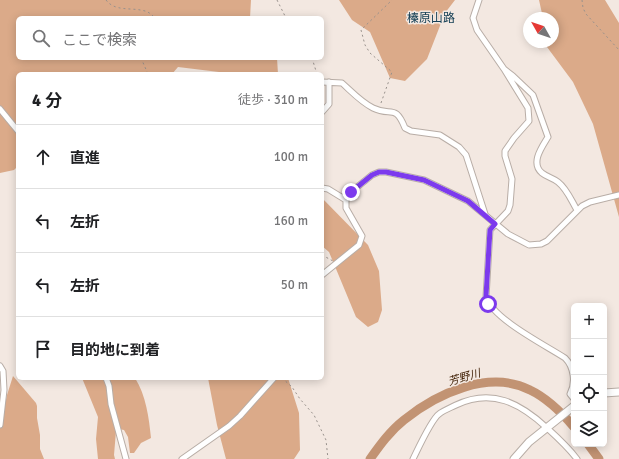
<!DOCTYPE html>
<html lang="ja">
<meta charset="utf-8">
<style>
:root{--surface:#fff;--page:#f6f6f6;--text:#202124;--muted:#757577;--line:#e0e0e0}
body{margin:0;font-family:Signika,"Noto Sans JP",sans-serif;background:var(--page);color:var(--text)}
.controls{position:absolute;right:12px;bottom:12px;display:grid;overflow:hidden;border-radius:6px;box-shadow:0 2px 10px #0003}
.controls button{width:36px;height:36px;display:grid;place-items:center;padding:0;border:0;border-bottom:1px solid var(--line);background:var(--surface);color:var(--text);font:20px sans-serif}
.compass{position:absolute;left:523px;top:12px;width:36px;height:36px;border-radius:50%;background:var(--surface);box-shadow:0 2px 10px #0003;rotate:310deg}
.stop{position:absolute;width:12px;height:12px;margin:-9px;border:3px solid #7c3aed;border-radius:50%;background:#fff}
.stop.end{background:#7c3aed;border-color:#fff;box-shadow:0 1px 4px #0008}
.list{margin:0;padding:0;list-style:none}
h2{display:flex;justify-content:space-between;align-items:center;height:52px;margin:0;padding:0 16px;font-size:17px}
h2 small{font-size:13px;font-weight:400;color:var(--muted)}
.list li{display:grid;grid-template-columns:26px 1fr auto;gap:12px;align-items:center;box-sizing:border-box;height:64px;padding:0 16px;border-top:1px solid var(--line)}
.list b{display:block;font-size:15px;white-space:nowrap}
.list em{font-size:13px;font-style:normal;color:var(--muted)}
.icon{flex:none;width:22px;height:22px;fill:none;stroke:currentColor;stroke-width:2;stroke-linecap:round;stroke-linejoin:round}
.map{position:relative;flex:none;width:619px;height:459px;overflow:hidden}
.search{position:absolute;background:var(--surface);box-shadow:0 2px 10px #0003;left:16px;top:16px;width:308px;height:44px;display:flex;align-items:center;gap:10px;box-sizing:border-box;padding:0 14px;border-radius:6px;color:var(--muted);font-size:15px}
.panel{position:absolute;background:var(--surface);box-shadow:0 2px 10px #0003;left:16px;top:72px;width:308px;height:308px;border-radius:6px}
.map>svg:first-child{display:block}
</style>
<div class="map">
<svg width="619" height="459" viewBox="0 0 619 459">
<rect width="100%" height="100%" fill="#f3e8e1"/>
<path fill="#dbaa89" d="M0,0h251l-1,18h-232v40h259l1,16h-56l-3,-2 -41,-5 -6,7h-154v92l-4,4 -14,3z
M339,0h116l-10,13 -18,46 -22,22 -15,-3 -20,-46 -18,-12z
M539,0h66l14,23v194l-26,-93 -20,-42 -26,-35v-5h6v-24h-10z
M322,198l46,47 11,26 3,39 -4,12 -10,5 -12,-10 -27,-65 -7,-6z
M13,376l23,27 1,3v12l3,17v14l4,10h-44v-31l7,-33z
M82,378h53c11,17 14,40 16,60l-10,5 -7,10h-4l-2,-16 -4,-7 -5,-1 -3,2 -2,24 1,4h-17l-2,-20 2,-22z
M208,378h80l11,35 1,37 -6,9h-68l-9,-34z"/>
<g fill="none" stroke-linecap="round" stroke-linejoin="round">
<path stroke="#c29373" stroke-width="9" d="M588,444l11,15
M370,459c10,-14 20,-28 34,-39 32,-26 85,-51 126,-30 17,8 32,23 44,37"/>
<defs>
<path id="street" d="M479,0l-6,18 4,12 27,39 9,7 20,19 15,42c-6,10 -18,26 -6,36 5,4 11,5 16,9 9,7 13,18 19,28
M504,69l24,39 1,13 -15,17 -9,13v5l7,23 -2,26 -2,6 -18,19 -4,67c7,22 59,48 79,61 9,9 11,25 5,36l4,5
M322,82l20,1c10,9 19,19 31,25 18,9 22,-5 32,20l6,3 29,4 19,12 7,8 19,59
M0,109l18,22
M322,112l7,-8v-22
M322,188l6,1 18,11
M322,275l37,-30 3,-9 -16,-28v-8l5,-8 21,-17 7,-3h7l38,8 44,21 40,33 21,11 12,-1 6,-3 35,-35 8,-4 29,-7
M0,366l3,5 1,19 -4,35
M106,378l3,8 2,18 15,55
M182,459l47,-33 11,-10 34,-38
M413,459c5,-10 18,-39 26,-45 5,-4 11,-6 17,-9 36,-17 64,-2 91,23 11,10 21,19 30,31"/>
<path id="secondary" d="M604,393l15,-1
M514,459l15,-17 45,-36"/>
</defs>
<use href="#street" stroke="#b8ada6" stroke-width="7"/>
<use href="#secondary" stroke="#b8ada6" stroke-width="9"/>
<path stroke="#98918c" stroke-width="1" stroke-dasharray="2 3" stroke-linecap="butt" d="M106,0c9,12 25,7 39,11 4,1 7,4 10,7
M277,0l9,18
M582,0l1,8 3,6 33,36
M141,58l7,16
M312,58l4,13 3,3
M381,103l11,-31 -22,-19 -5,-8 -4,-15 31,-30
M322,255l11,6
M282,378l10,9 8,12 14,16 12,25 2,19"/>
<use href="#street" stroke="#fff" stroke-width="5"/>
<use href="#secondary" stroke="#fff" stroke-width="7"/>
</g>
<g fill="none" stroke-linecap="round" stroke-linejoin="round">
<path stroke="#7c3aed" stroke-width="5" d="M351,192l21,-17 7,-3h7l38,8 44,21 27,23 -5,6 -4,66 2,8"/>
</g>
<g text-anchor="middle" stroke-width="3" stroke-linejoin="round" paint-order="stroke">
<g font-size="11" font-style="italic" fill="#432309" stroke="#f3e8e1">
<text transform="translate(464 377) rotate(-16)" y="4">芳野川</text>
</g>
<g font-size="12" fill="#164056" stroke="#f3e8e1">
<text x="431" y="22">榛原山路</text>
</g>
</g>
</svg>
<div class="controls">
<button>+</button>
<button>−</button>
<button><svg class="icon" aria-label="locate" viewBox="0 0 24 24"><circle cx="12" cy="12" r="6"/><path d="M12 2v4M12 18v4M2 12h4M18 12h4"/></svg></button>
<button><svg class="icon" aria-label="layers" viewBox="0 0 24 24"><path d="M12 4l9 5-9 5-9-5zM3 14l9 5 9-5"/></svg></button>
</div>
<svg class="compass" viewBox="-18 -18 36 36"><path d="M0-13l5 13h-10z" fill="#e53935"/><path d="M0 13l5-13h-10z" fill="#757577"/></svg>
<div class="stop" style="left:488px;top:304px"></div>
<div class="stop end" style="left:351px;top:192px"></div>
<div class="search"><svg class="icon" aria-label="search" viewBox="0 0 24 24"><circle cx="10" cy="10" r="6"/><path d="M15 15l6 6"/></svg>ここで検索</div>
<section class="panel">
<h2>4 分<small>徒歩 · 310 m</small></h2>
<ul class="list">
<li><svg class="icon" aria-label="ahead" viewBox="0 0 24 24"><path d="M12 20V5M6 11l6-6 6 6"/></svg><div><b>直進</b></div><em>100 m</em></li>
<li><svg class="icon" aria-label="left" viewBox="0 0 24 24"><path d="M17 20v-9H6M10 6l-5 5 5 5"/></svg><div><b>左折</b></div><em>160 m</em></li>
<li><svg class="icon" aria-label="left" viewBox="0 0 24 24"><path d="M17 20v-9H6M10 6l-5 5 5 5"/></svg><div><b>左折</b></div><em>50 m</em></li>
<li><svg class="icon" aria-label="arrive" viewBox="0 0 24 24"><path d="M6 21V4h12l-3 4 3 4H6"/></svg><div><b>目的地に到着</b></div></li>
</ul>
</section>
</div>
